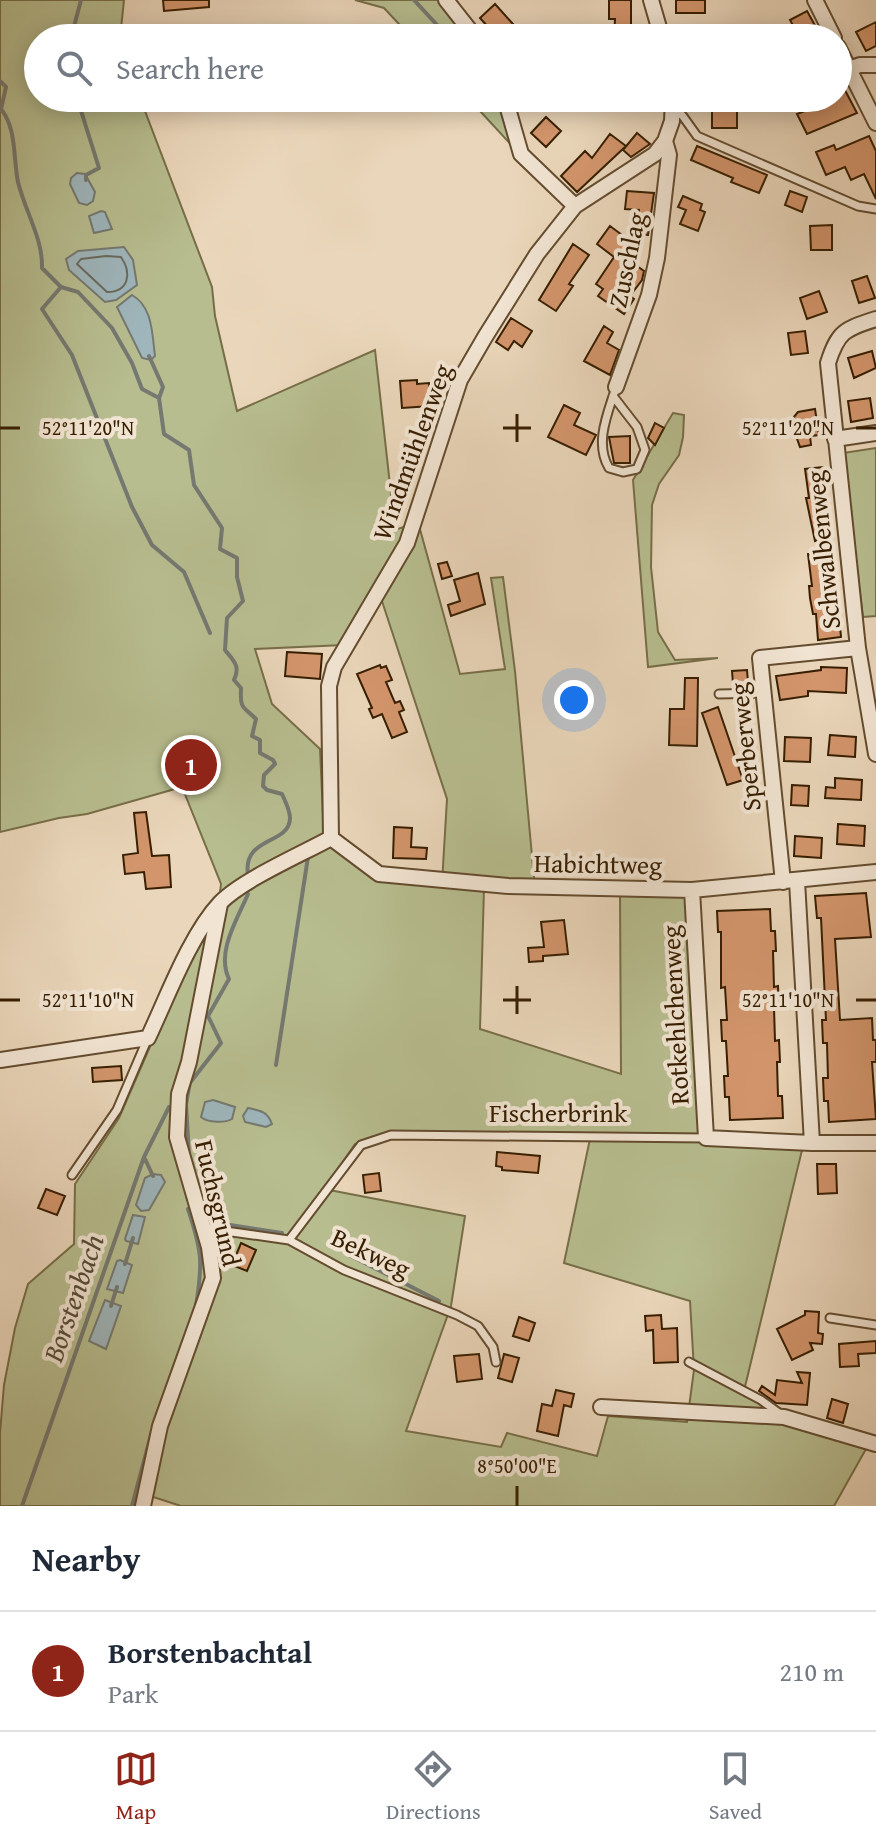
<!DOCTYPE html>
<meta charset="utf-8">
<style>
:root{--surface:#fff;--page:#f6f6f7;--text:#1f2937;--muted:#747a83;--line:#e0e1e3;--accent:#8f2418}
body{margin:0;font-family:"Gentium Book Plus",serif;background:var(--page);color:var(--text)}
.you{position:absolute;left:574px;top:700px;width:28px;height:28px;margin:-20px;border:6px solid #fff;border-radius:50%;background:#1a73e8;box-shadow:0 0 0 12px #1a73e833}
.badge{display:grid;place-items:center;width:52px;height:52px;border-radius:50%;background:var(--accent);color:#fff;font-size:26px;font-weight:700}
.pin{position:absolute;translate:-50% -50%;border:4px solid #fff;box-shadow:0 2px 8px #0006}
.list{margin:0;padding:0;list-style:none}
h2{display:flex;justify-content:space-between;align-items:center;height:104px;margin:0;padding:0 32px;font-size:34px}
h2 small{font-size:26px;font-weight:400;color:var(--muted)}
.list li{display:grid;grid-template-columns:52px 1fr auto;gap:24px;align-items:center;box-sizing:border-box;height:120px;padding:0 32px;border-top:2px solid var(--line)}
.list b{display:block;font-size:30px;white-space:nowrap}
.list p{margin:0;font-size:26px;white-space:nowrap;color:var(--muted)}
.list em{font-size:26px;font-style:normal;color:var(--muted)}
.icon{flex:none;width:44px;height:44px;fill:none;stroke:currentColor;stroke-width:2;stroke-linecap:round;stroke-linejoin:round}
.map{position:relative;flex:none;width:876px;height:1506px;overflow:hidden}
.search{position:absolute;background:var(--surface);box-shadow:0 4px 20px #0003;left:24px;right:24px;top:24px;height:88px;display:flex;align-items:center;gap:20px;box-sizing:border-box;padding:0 28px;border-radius:44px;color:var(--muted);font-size:30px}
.sheet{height:224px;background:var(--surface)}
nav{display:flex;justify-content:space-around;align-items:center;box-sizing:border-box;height:112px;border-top:2px solid var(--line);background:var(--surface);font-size:22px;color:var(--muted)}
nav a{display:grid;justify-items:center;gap:4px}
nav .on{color:var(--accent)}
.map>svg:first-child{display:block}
</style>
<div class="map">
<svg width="876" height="1506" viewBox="0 0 876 1506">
<rect width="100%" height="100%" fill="#ead6ba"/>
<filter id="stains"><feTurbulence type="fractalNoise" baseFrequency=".0025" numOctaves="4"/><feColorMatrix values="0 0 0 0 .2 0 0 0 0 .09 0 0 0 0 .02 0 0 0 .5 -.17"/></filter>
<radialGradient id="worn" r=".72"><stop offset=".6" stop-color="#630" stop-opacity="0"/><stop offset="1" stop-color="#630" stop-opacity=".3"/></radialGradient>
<path fill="#b7bd8f" stroke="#776e48" stroke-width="2" fill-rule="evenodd" d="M0,0h124l-4,38h-82v60h102l72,189 3,29 22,95 138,-61 20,180 23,-8 42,152 45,-5 -14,-91 12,-1 12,94 20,218 -51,-1 -4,141 141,45 -1,-182 66,2 16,245 101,7 -60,249 123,54 -32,57h-653l-43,-14 -3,14h-135v-73l4,-48 11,-57 13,-44 46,-40 1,-60 44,-66 73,-168 26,-41 3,-25 -39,-97 -95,27 -28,4 -59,14zM378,589l69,210 -5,84 -66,-3 -52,-43 -4,-88 -48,-45 -17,-55 89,-4zM388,1132l203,2 -27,129 126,38 4,69 -7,52 -79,-6 -11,40 -90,-23 -6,14 -95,-16 45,-125 14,-90 -141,-27 31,-45z
M355,0h86l31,38h-60l-28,-30z
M468,98h36l13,53z
M673,413l11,2 -1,22 -4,18 -20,29 -7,21 -1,62 7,65 17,28 43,-2 -70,9 -15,-187z
M876,448v168l-13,1 -20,-164z"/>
<path fill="#9eb6bc" stroke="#757971" stroke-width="2" d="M77,173l8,1 10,18 -2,9 -6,4 -8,-2 -9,-19 1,-6z
M101,211l4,1 7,17 -18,4 -5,-17z
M124,247l9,13 4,25 -21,15 -11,2 -36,-32 -3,-11 12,-8z
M132,295c21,12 20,39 23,61l-4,4 -9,-2 -25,-51z
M213,1100l22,7 -3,12c-7,4 -24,4 -31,-2l4,-15z
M248,1108c13,3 19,3 24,16l-6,3 -21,-5 -2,-6z
M153,1174l8,1 4,7 -16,28 -8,1 -5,-6 9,-27z
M133,1215l12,2 -7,27 -12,-3 -1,-2z
M120,1260l12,5 -9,28 -16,-4 10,-28z
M105,1300l16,6 -15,43 -17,-8z"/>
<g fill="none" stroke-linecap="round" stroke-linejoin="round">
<path stroke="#6a6a5e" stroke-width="2" d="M106,256l15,1c11,16 8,35 -14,35l-30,-28 4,-5z"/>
<path stroke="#757971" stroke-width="4" d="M414,0l35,38
M71,38l10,-38
M0,81l6,6 -5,22c16,20 12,49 17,73 7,29 25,57 24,86l19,19 17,5 34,36 20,35 10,26 17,9 5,36 25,16 5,35 28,43 -2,21 17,9v19l6,24 -16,17 -2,32c8,10 16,16 9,30l7,8c-1,22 2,18 15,31l-4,17 8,4v13l13,7 2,4 -11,11 -1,11 4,4 15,4c3,7 8,16 8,24 0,27 -48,18 -42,57
M77,98l22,70 -13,7v5
M61,287l-19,22 30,46 60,152 20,38 32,27 26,61
M149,356l14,31 -4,11
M276,1065l32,-208
M189,1084l32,-41 -13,-27 21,-37c-13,-27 8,-59 19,-85
M189,1156l-3,-52 4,-22
M145,1159l8,17
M188,1209c14,42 15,53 8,97
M205,1214l12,9 65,10
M351,1256l88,45
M125,1264l8,-26
M111,1306l6,-19
M22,1506l122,-349 25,-50
M132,1506l20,-75"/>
</g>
<path fill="#d3956c" stroke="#371e01" stroke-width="2" d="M163,0h46v7l-45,4z
M609,0h22v38h-17l1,-19h-6z
M676,0h29v13h-29z
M495,4l18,20 -15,14 -18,-20z
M807,11l15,27h-22l-10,-18z
M876,22v24l-10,5 -10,-19z
M838,77l19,36 -50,21 -10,-20 41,-16z
M727,98h15v12h-5v18h-25v-25h15z
M546,117l15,14 -15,16 -15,-14z
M637,133l13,11 -19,13 -8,-7z
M610,134l16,12 -49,46 -16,-16 24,-25 7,7z
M869,136l7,15v48l-12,-25 -13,6 -6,-13 -19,8 -10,-23 18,-7 2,5z
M697,146l70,29 -8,18 -28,-11 2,-4 -42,-18z
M627,191l27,2 -6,42 -11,-1 2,-24 -14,-1z
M790,191l17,6 -5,15 -17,-7z
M683,196l19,8 -2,6 5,2 -7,19 -18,-7 6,-14 -8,-3z
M832,225v25h-21l-1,-24z
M610,226l24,18 -10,13 20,14 -2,9 -12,16 4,3 -10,15 -26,-18 5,-7 -7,-5 18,-27 -17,-13z
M573,244l16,11 -20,29 4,2 -17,25 -17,-11z
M867,276l8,22 -16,5 -7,-22z
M819,291l8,21 -20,7 -7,-21z
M511,318l21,13 -10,16 -8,-6 -6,9 -12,-8z
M604,326l9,6 -6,11 12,7 -9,25 -26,-14z
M805,331l3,22 -17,2 -3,-22z
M872,351l4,17 -22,10 -6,-20z
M417,380v4l12,-1 2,23 -29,2 -2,-27z
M870,398l3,20 -22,4 -3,-21z
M564,405l16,8 -6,12 22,10 -10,20 -38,-18z
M815,409l4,26 -9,1 1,9 -11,2 -5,-14 7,-9 -9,-6 5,-6z
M655,423l9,5 -9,17 -7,-7z
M630,436v27h-16l-5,-26z
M823,467l9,71 -17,3 -9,-43h3l-4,-29z
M822,552l5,32 9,-1 5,54 -23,3 -2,-26h-3l-3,-16 -1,-12h3l-4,-32z
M447,562l5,14 -10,3 -4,-15z
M478,573l7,31 -34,12 -3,-11 12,-4 -6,-21z
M287,652l35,2 -2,25 -35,-3z
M380,665l1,3 5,-2 6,14 -6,2 9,21 5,-2 4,9 -5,2 8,20 -15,6 -10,-24 -9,4 -4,-9 3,-1 -15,-34z
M821,667l26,1 -1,25 -38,-2v5l-28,4 -4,-24 45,-6z
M747,670l1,13 -15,1 -1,-13z
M685,678h13l-1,68 -28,-1 1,-36h14z
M718,707l25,73 -16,5 -25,-72z
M830,735l26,2 -1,20 -27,-2z
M785,737l26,1 -1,24 -26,-1z
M835,778l27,2 -1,20 -36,-2 1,-11 9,1z
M792,785l17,1 -1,20 -17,-1z
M146,812l6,44 17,-1 2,32 -25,2 -2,-17 -19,2 -2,-19 15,-2 -4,-40z
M838,824l27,2 -1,20 -27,-2z
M394,827l18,1 -1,19 16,1 -1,11 -33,-1z
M795,836l27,2 -1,20 -27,-2z
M866,893l5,44 -36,2 5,81 32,-2 1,22h3v22h-4l4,57 -47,3 -1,-21h-4l-1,-23h5l-1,-35h-4l-1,-23h4l-5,-102h-4l-2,-22z
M770,909l1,22h4l1,20h-3l1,36 4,-1 1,22h-5l1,33 4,-1 1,22h-3l1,34h4l1,22 -53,2 -1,-23h-4l-1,-21h4l-2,-35h-4l-1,-21h6l-2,-33 -4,1v-56h-3l-1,-21z
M564,920l4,34 -25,2v5l-14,1 -1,-14 16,-1 -3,-25z
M121,1066l1,14 -29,2 -1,-14z
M497,1152l43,4 -2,17 -36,-3v-3l-6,-1z
M817,1164h19l1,29 -19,1z
M379,1173l2,18 -16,2 -2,-18z
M46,1189l19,7 -8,19 -19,-7z
M241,1243l15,7 -9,21 -15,-6z
M805,1311l14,1 -1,21 5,1 -1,10 -12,-1 3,7 -21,10 -15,-31 28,-14z
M661,1315l1,14 15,-1 1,34 -24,1 -1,-33 -7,1 -1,-15z
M519,1317l16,6 -6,18 -16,-5z
M876,1341v12l-18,1 1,12 -19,1 -1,-23z
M479,1354l3,25 -25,3 -3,-26z
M504,1354l15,4 -7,24 -14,-4z
M797,1372l13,1 -3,32 -31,-2 -17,-12 3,-5 13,9 2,-15 25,3z
M556,1390l18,4 -3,13 -7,-2 -6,31 -21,-5 5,-27 10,2z
M832,1399l16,5 -5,19 -16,-5z"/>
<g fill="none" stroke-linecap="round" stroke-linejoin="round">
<defs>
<path id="lane" d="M673,112l9,3 15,21 161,70 18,3
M613,396l24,31 8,23 -8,19 -14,3 -14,-4c-15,-25 -1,-55 7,-81
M719,694l45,-1
M72,1175l45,-65 30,-70
M204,1228l85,12 55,30 113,45 21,11 15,21 3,15
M289,1240l72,-95 30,-10 315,3
M830,1318l46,7
M689,1362l72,38 18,13"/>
<path id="street" d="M446,0l30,38
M651,0l11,38
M815,0l19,38
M838,47l38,76
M849,69l11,-4h16
M505,98l16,56 54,52
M876,319c-31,10 -38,12 -48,44l30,285 18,106
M616,387l33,-92 8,-37 12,-103 -4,-14
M835,439l41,-6
M331,838l-2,-152 5,-19 73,-124 53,-163 25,-43 52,-83 38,-48 80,-52 10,-13 7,-20 1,-23
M331,838l48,36 129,12 184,4 184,-18
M797,881l15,262
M783,882l-23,-224 98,-10
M692,890l14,248 106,5h64
M0,1060l148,-22c19,-40 42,-103 72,-135 22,-23 82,-49 111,-65
M601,1407l183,10 92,27
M143,1506l17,-80 53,-148 -4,-31 -32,-110 2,-43 10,-32 31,-158"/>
</defs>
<use href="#lane" stroke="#644c2f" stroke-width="11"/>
<use href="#street" stroke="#644c2f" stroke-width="18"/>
<use href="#lane" stroke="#f1e4d2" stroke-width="7"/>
<use href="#street" stroke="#f1e4d2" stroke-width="14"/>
</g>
<path fill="none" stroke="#371e01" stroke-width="3" d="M517,414v28M0,428h20M503,428h28M856,428h20M517,986v28M0,1000h20M503,1000h28M856,1000h20M517,1486v20"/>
<g text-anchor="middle" stroke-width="8" stroke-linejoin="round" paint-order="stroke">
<g font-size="26" fill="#371e01" stroke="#f1e4d2">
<text transform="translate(627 260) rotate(-78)" y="9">Zuschlag</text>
<text transform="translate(412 452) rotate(-70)" y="9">Windmühlenweg</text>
<text transform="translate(823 550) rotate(-96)" y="9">Schwalbenweg</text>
<text transform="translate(745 747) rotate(-96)" y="9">Sperberweg</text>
<text transform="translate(598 864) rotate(1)" y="9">Habichtweg</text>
<text transform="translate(675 1015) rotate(-93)" y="9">Rotkehlchenweg</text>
<text x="558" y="1122">Fischerbrink</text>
<text transform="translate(218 1203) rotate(77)" y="9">Fuchsgrund</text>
<text transform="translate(371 1253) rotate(25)" y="9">Bekweg</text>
</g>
<g font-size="28" font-style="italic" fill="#564c39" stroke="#f1e4d2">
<text transform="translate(73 1298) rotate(-71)" y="10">Borstenbach</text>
</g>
</g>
<g font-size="20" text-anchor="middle" fill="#371e01" stroke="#f1e4d2" stroke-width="8" stroke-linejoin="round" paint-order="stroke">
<text x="88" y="435">52°11'20"N</text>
<text x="788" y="435">52°11'20"N</text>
<text x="88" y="1007">52°11'10"N</text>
<text x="788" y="1007">52°11'10"N</text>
<text x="517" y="1473">8°50'00"E</text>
</g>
<rect width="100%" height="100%" filter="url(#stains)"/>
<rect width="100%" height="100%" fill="url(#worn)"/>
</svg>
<div class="you"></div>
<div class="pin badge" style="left:191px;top:765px">1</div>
<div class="search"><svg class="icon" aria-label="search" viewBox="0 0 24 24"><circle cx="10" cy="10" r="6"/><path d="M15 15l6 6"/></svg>Search here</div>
</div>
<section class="sheet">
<h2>Nearby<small></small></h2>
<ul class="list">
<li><span class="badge">1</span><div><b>Borstenbachtal</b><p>Park</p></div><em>210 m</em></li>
</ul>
</section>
<nav>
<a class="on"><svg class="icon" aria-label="map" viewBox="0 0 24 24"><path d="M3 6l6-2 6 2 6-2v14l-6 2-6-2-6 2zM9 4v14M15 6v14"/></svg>Map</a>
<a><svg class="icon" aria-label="directions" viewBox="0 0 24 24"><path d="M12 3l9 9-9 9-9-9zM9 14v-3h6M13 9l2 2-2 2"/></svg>Directions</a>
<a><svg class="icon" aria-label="saved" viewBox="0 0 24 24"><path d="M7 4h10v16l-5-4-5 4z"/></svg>Saved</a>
</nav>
